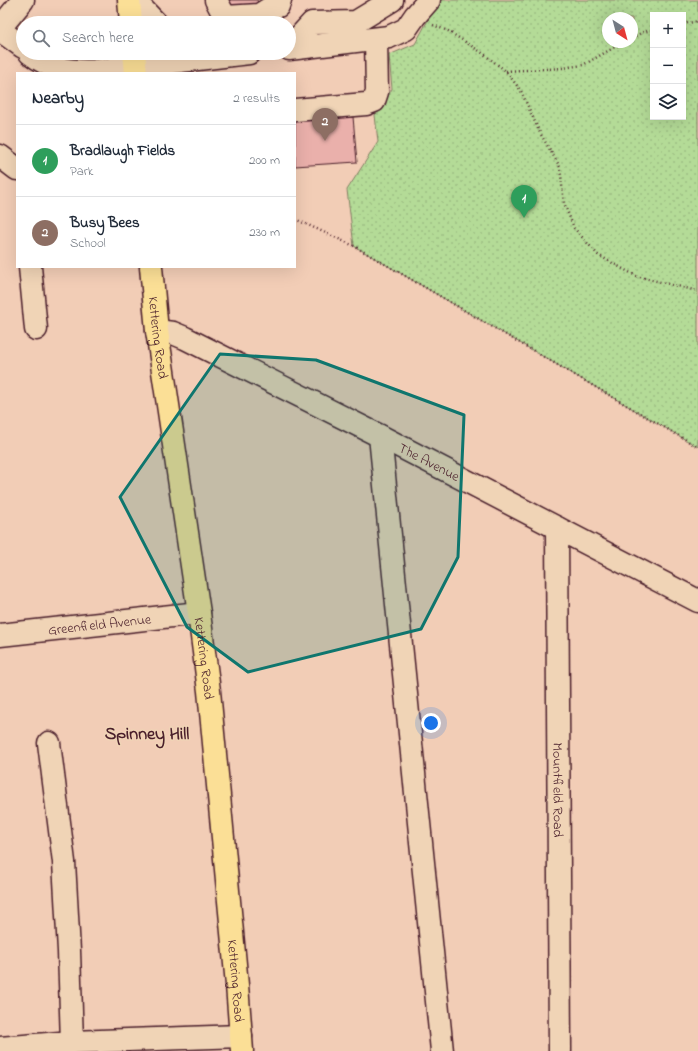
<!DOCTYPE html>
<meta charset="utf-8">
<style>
:root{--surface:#fff;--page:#f6f6f7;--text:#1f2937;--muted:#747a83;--line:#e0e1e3;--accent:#7c3aed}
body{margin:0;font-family:"Indie Flower",sans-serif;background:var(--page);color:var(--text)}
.controls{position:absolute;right:12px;top:12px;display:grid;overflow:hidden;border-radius:0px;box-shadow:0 4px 16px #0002}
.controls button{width:36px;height:36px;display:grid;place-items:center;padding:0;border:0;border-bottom:1px solid var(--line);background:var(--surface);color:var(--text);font:20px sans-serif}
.compass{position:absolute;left:602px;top:12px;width:36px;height:36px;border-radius:50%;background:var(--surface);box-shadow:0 4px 16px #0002;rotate:144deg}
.you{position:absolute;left:431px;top:723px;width:14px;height:14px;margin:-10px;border:3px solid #fff;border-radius:50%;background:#1a73e8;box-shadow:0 0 0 6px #1a73e833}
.badge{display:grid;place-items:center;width:26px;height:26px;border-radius:50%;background:var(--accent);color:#fff;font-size:13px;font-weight:700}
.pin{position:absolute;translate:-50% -33px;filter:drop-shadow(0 1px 2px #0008)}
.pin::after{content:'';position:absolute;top:21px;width:14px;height:12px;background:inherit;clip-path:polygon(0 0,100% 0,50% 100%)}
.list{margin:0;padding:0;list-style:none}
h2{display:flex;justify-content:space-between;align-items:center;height:52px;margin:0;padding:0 16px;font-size:17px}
h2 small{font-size:13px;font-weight:400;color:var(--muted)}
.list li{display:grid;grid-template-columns:26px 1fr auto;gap:12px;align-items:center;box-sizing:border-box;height:72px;padding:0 16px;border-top:1px solid var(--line)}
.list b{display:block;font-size:15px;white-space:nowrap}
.list p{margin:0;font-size:13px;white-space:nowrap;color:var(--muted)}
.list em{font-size:13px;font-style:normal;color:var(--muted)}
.icon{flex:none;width:22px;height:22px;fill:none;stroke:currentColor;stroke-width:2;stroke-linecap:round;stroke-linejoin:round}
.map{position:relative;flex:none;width:698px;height:1051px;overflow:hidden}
.search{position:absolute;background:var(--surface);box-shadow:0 4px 16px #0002;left:16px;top:16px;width:280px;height:44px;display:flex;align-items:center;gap:10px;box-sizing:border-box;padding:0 14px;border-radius:22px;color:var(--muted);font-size:15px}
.panel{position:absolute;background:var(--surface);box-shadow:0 4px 16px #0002;left:16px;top:72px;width:280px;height:196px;border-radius:0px}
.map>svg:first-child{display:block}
</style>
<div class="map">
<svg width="698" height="1051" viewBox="0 0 698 1051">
<defs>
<pattern id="park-dots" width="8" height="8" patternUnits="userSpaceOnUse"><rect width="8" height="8" fill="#b4db97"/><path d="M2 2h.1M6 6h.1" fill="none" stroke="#9cbc82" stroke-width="1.8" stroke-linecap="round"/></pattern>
</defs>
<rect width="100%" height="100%" fill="#f2cdb6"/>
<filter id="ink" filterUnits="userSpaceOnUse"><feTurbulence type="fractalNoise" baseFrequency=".025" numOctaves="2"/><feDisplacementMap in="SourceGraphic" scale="8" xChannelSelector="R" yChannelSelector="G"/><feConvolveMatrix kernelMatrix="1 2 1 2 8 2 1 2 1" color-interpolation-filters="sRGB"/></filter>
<g filter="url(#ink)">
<path fill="url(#park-dots)" stroke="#7f7d61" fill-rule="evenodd" d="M439,0h259v447l-344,-201 -7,-56 31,-48 -3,-27 17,-26 -3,-34 26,-11zM653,15h30v102h-30zM608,18h24v24h-24z"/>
<path fill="#eab0ab" stroke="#4a1f2b" d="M224,0h33l2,4 -24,8z
M353,117l4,45 -62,4v-45z"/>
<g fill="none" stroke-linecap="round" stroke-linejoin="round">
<defs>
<g id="minor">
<path d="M134,0l22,23"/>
<path d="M216,0l9,17 34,-2 11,-7 8,-2 2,-6"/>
<path d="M0,28l23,-28"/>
<path d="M0,30l23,17"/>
<path d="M289,48l23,-25 44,-1 36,-22"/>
<path d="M289,49l100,-12 17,-8 9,-13 14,-16"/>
<path d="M30,53c22,17 38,19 65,18l154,-18"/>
<path d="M295,110l71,-6 8,-3 3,-9 -1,-53"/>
<path d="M0,156l17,13"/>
<path d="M30,267l6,62"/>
<path id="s1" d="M157,331l16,2 12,5 195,98 318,165"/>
<path d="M380,436l62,615"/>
<path id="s2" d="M557,528l3,523"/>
<path id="s3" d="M0,635l199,-22"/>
<path d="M49,743l15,119 5,89 3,91"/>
<path d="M0,1048l72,-6 169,-6"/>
</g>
<g id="major">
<path d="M129,0l2,23"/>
<path d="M134,53l2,20"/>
<path id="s4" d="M151,267l6,64 42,282 10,78 28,294 5,66"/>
</g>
</defs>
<use href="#minor" stroke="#4a1f2b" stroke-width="25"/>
<use href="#major" stroke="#4a1f2b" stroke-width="25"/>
<path stroke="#4a1f2b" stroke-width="2.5" stroke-dasharray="1 3" stroke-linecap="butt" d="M683,24l15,-3
M433,25l15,6 33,21 25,19 15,20 19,42 20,34 4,36 10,25 24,27 38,21 62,15
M632,38l11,-6 10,-2
M506,71l57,-3 20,-3 41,-23
M295,219l59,27 344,201"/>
<use href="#minor" stroke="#f0d4b6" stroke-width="22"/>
<use href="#major" stroke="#fbdf96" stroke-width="22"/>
</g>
</g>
<path fill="#0f766e" fill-opacity="0.2" stroke="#0f766e" stroke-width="3" stroke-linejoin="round" d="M220,354l96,6 148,55 -6,142 -37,72 -173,43 -61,-45 -67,-130z"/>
<g text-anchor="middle" stroke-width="3" stroke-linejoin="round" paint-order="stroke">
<g font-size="14" fill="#4a1f2b" stroke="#f0d4b6">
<text dy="5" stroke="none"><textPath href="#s4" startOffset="71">Kettering Road</textPath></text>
<text dy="5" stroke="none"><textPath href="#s1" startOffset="303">The Avenue</textPath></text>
<text dy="5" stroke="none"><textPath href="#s3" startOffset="100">Greenfield Avenue</textPath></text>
<text dy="5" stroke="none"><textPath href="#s4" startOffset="395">Kettering Road</textPath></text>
<text dy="5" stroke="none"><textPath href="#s2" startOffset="262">Mountfield Road</textPath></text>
<text dy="5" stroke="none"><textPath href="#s4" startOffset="719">Kettering Road</textPath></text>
</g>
<g font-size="18" font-weight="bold" fill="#4a1f2b" stroke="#f0d4b6">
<text x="147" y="739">Spinney Hill</text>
</g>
</g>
</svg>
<div class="controls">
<button>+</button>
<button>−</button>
<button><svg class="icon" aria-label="layers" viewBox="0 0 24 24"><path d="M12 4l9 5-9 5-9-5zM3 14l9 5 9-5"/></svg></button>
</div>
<svg class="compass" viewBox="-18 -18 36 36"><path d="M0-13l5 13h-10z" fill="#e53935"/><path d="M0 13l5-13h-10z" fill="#747a83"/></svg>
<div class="you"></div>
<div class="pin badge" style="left:524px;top:218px;background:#2e9e5b">1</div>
<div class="pin badge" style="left:325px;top:141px;background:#8d6e63">2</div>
<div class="search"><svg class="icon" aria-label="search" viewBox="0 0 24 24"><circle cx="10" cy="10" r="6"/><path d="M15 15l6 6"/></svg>Search here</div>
<section class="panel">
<h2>Nearby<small>2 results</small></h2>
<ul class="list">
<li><span class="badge" style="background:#2e9e5b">1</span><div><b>Bradlaugh Fields</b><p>Park</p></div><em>200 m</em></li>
<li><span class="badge" style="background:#8d6e63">2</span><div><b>Busy Bees</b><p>School</p></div><em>230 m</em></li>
</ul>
</section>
</div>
